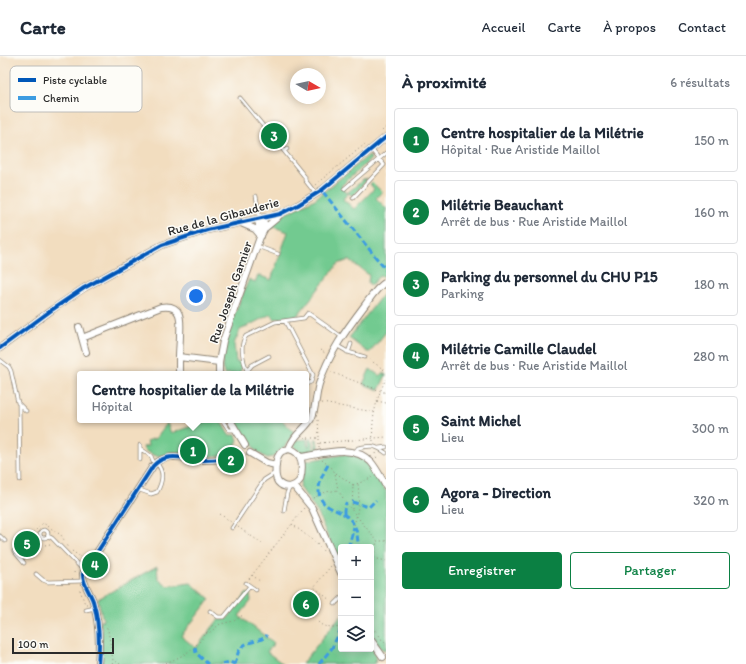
<!DOCTYPE html>
<html lang="fr">
<meta charset="utf-8">
<style>
:root{--surface:#fff;--page:#f2f2f3;--text:#1f2937;--muted:#747a83;--line:#e0e1e3;--accent:#0b8043}
body{margin:0;font-family:Itim,sans-serif;background:var(--page);color:var(--text)}
.controls{position:absolute;right:12px;bottom:12px;display:grid;overflow:hidden;border-radius:4px;box-shadow:0 2px 10px #0003}
.controls button{width:36px;height:36px;display:grid;place-items:center;padding:0;border:0;border-bottom:1px solid var(--line);background:var(--surface);color:var(--text);font:20px sans-serif}
.compass{position:absolute;left:290px;top:12px;width:36px;height:36px;border-radius:50%;background:var(--surface);box-shadow:0 2px 10px #0003;rotate:99deg}
.scale{position:absolute;left:12px;bottom:10px;width:102px;box-sizing:border-box;padding-left:4px;border:2px solid #2b2b2b;border-top:0;font-size:11px;line-height:14px;white-space:nowrap;color:#2b2b2b;-webkit-text-stroke:3px #fdfcf7;paint-order:stroke}
.you{position:absolute;left:196px;top:240px;width:14px;height:14px;margin:-10px;border:3px solid #fff;border-radius:50%;background:#1a73e8;box-shadow:0 0 0 6px #1a73e833}
.badge{display:grid;place-items:center;width:26px;height:26px;border-radius:50%;background:var(--accent);color:#fff;font-size:13px;font-weight:700}
.pin{position:absolute;translate:-50% -50%;border:2px solid #fff;box-shadow:0 1px 4px #0006}
.popup{position:absolute;left:77px;top:315px;width:232px;height:52px;box-sizing:border-box;display:grid;place-content:center;border-radius:4px;background:var(--surface);filter:drop-shadow(0 1px 3px #0005);font-size:13px;white-space:nowrap;color:var(--muted)}
.popup b{font-size:15px;color:var(--text)}
.popup::after{content:'';position:absolute;left:50%;top:100%;margin-left:-8px;border:8px solid transparent;border-top-color:var(--surface)}
.list{margin:0;padding:0;list-style:none}
h2{display:flex;justify-content:space-between;align-items:center;height:52px;margin:0;padding:0 16px;font-size:17px}
h2 small{font-size:13px;font-weight:400;color:var(--muted)}
.list li{display:grid;grid-template-columns:26px 1fr auto;gap:12px;align-items:center;box-sizing:border-box;height:64px;margin:0 8px 8px;padding:0 8px;border:1px solid var(--line);border-radius:4px}
.list b{display:block;font-size:15px;white-space:nowrap}
.list p{margin:0;font-size:13px;white-space:nowrap;color:var(--muted)}
.list em{font-size:13px;font-style:normal;color:var(--muted)}
.actions{display:flex;gap:8px;padding:12px 16px}
.actions a{flex:1;padding:9px 0;border:1px solid var(--accent);border-radius:4px;text-align:center;font-size:14px;color:var(--accent)}
.actions .main{background:var(--accent);color:#fff}
.icon{flex:none;width:22px;height:22px;fill:none;stroke:currentColor;stroke-width:2;stroke-linecap:round;stroke-linejoin:round}
.map{position:relative;flex:none;width:386px;height:608px;overflow:hidden}
header{display:flex;align-items:center;gap:24px;box-sizing:border-box;height:56px;padding:0 20px;background:var(--surface);border-bottom:1px solid var(--line)}
header strong{font-size:19px}
nav{display:flex;gap:22px;margin-inline-start:auto;font-size:14px}
main{display:flex}
aside{flex:1;background:var(--surface)}
.map>svg:first-child{display:block}
</style>
<header>
<strong>Carte</strong>
<nav><a>Accueil</a><a>Carte</a><a>À propos</a><a>Contact</a></nav>
</header>
<main>
<div class="map">
<svg width="386" height="608" viewBox="0 0 386 608">
<rect width="100%" height="100%" fill="#fdfcf7"/>
<filter id="ink" filterUnits="userSpaceOnUse"><feTurbulence type="fractalNoise" baseFrequency=".025" numOctaves="2"/><feDisplacementMap in="SourceGraphic" scale="8" xChannelSelector="R" yChannelSelector="G"/><feConvolveMatrix kernelMatrix="1 2 1 2 8 2 1 2 1" color-interpolation-filters="sRGB"/></filter>
<filter id="wash" filterUnits="userSpaceOnUse"><feTurbulence type="fractalNoise" baseFrequency=".012" numOctaves="4" result="noise"/><feDisplacementMap in="SourceGraphic" scale="16" xChannelSelector="R" yChannelSelector="G"/><feGaussianBlur stdDeviation="0.9" result="paint"/><feColorMatrix in="noise" values="0 0 0 0 0 0 0 0 0 0 0 0 0 0 0 0 0 1.4 0 .05"/><feComposite in="paint" operator="in"/></filter>
<g filter="url(#wash)">
<rect width="100%" height="100%" fill="#f2ddbf"/>
<path fill="#72ca90" stroke="#4e7a5e" d="M369,99l2,4 -30,27 6,7 16,-13 5,-1 -15,17 -5,-3 -5,6 11,10 20,-20 -4,-5 2,-2 10,10 -6,6 10,10v67l-8,2 -7,8 -3,-2 1,-8 -20,-15 -11,4 -41,52 -22,3 -4,-5 -31,16 -6,14 2,18h5l1,5 -3,7h-15c-8,-22 16,-72 25,-95l6,3 3,-7 13,5 17,-48 -14,-5 -3,2 -2,-2 16,-13 30,-15z
M386,234v42l-16,20h-3l-18,-14z
M370,313l10,7 3,-3 3,2 -7,15 -16,-6z
M210,364h10l9,15h7l2,5 -6,13c-19,7 -37,2 -56,0 -7,0 -12,3 -18,3 -5,0 -10,-4 -14,-6l-1,-3 5,-1 -1,-5 9,-3 11,-15 4,10z
M234,364h48l12,12 -7,12 -14,13 -6,1 -10,-6 -4,-7 -7,-5z
M307,383v6l2,2v-8h3l1,10 3,-1 -1,-9h2l2,13 -15,2 -3,-1 -7,-7 2,-6z
M346,398l10,2 11,6 19,29v160l-6,-3 -9,-14v-87h-30v19l-24,-54 -17,-25 4,-25 2,-1z
M157,510l1,12 10,8 23,-3 19,16 -29,37 15,12 22,-28 9,-1 20,-26 3,2 1,6 -12,15 35,27 -7,9 16,12h-182l1,-32 -2,-11 3,-1 -5,-21z
M341,559v34h30v-4l5,11 -1,8h-73z"/>
</g>
<g filter="url(#ink)">
<g fill="none" stroke-linecap="round" stroke-linejoin="round">
<defs>
<path id="service" d="M240,42l44,53
M287,93l-3,2 21,26v3l11,14
M344,133l42,-36
M256,140l4,22
M353,142l31,-33 -13,-16
M257,190l21,8
M285,265l28,54 -2,7 -5,2
M336,289l12,7 17,5
M347,296l2,-2 2,-6
M0,304l9,7 2,4 7,32 8,8
M247,315l5,-6 17,-9
M243,318l4,-3c-4,-10 -8,-26 -1,-35l29,-14 29,-4 4,-5 34,24
M19,348l1,76
M222,364l7,10h6
M140,389v15
M379,392l7,-1
M141,393l10,7 2,5
M355,396l3,-4c13,-3 17,-3 28,5
M137,433l14,5 6,-2c5,-9 8,-21 -1,-29
M284,455l3,-18 3,-6
M232,472l32,-48 11,-7
M40 478a4 4 0 1 1 8 0a4 4 0 1 1-8 0Z
M0,480l5,5
M48,480l4,2 32,33
M14,495l10,12
M36,518l7,6 5,2 36,-1
M246,527l10,7
M335,548l6,-6
M86,554l9,-2
M210,555l8,6h6l26,-31"/>
<path id="minor" d="M258,164l3,16
M241,167l14,6 6,7
M265,172l12,-10 3,-4
M79,271l7,25
M82,282l79,-31c21,-3 20,12 19,28 0,7 -1,15 -1,22l40,5
M179,301v17
M219,318v-12l4,-21 37,-104 5,-9 -2,-9
M230,364l15,25
M289,393c5,-16 17,-19 23,-32 4,-10 4,-23 7,-33 10,-31 27,-54 46,-79 6,-8 12,-18 21,-23
M289,393c15,3 14,19 11,31 -5,7 -15,10 -22,2 -4,-6 -3,-25 3,-30 2,-2 5,-2 8,-3z
M250,397l17,10 9,2
M301,401c22,-3 52,-14 70,5 6,7 10,16 15,24
M294,430l18,22 29,65
M371,584l12,17
M98,608c2,-21 1,-43 -5,-63 -3,-9 -11,-18 -10,-27l70,-108c14,-16 34,-6 52,-6 11,0 24,-2 34,-6"/>
<path id="tertiary" d="M0,292l53,-39 31,-21 78,-43 45,-15 73,-16 18,-9 24,-15 64,-53"/>
</defs>
<use href="#service" stroke="#8e8475" stroke-width="4.5"/>
<use href="#minor" stroke="#8e8475" stroke-width="8"/>
<use href="#tertiary" stroke="#8e8475" stroke-width="8"/>
<path stroke="#8e8475" stroke-width="1" stroke-dasharray="1 3" stroke-linecap="butt" d="M382,75l4,-4
M315,129l50,-41
M320,294l5,3
M370,304l16,11
M331,316l55,21
M377,345l9,2
M322,347l52,9
M318,364l1,17
M304,382h15v10
M373,385c-2,-21 3,-43 13,-62
M320,387l66,-6
M375,397l2,6
M322,404l10,8 3,5 3,17 8,13 31,38h9
M336,417l17,12 -1,24
M353,429l12,-4 7,-4
M313,442l13,-6 12,-2
M304,452l-12,16 24,19 9,10
M220,458l11,8
M354,469c4,-14 6,-27 4,-41
M238,471l25,17
M45,489l5,-1
M19,491l24,-24 18,12 8,13
M72,495l10,7
M374,502l12,3
M371,503l2,-1 4,-16
M331,510l-17,21 17,14
M74,516l1,4
M252,519l9,7
M249,523l43,-55
M80,534l5,14h2
M318,566l5,4 18,2
M105,568l3,6 5,30 7,4
M206,577h3l11,-9 14,-3 9,-6
M371,577l5,-3 6,10 4,3
M112,608l1,-4
M162,608c30,-10 35,-19 53,-42"/>
<use href="#service" stroke="#fff" stroke-width="3"/>
<use href="#minor" stroke="#fff" stroke-width="6"/>
<use href="#tertiary" stroke="#fff" stroke-width="7"/>
<path stroke="#3d9ce1" stroke-width="3" stroke-dasharray="6 3" stroke-linecap="butt" d="M323,136l63,78
M328,409c-8,13 -16,32 1,42 10,5 20,8 25,18 4,7 3,15 5,22
M352,446l17,5 7,-7
M344,458v-4l2,-7
M347,491l3,-5 4,-15
M340,495h1
M371,500l3,1
M195,591l1,6 12,11
M222,608l8,-2 5,2
M235,608c2,-5 2,-12 6,-16 6,-8 20,-5 26,-13
M319,608l13,-16 9,-19"/>
<defs>
<path id="cycleway" d="M0,292l53,-39 31,-21 78,-43 45,-15 73,-16 18,-9 24,-15 64,-53
M98,608c2,-21 1,-43 -5,-63 -3,-9 -11,-18 -10,-27l70,-108c14,-16 34,-6 52,-6 11,0 24,-2 34,-6"/>
</defs>
<use href="#cycleway" stroke="#fdfcf7" stroke-width="6"/>
<use href="#cycleway" stroke="#0057b8" stroke-width="4"/>
</g>
</g>
<g text-anchor="middle" stroke-width="3" stroke-linejoin="round" paint-order="stroke">
<g font-size="13" fill="#2b2b2b" stroke="#fdfcf7">
<text transform="translate(223 160) rotate(-15)" y="5">Rue de la Gibauderie</text>
<text transform="translate(230 236) rotate(-71)" y="5">Rue Joseph Garnier</text>
</g>
</g>
<rect x="10" y="10" width="132" height="46" rx="6" fill="#fdfcf7" stroke="#bebdba" stroke-width="1"/>
<rect x="18" y="22" width="18" height="4" fill="#0057b8"/>
<rect x="18" y="40" width="18" height="4" fill="#3d9ce1"/>
<g font-size="11" fill="#2b2b2b">
<text x="43" y="28">Piste cyclable</text>
<text x="43" y="46">Chemin</text>
</g>
</svg>
<div class="controls">
<button>+</button>
<button>−</button>
<button><svg class="icon" aria-label="layers" viewBox="0 0 24 24"><path d="M12 4l9 5-9 5-9-5zM3 14l9 5 9-5"/></svg></button>
</div>
<svg class="compass" viewBox="-18 -18 36 36"><path d="M0-13l5 13h-10z" fill="#e53935"/><path d="M0 13l5-13h-10z" fill="#747a83"/></svg>
<div class="scale">100 m</div>
<div class="you"></div>
<div class="pin badge" style="left:193px;top:395px">1</div>
<div class="popup"><b>Centre hospitalier de la Milétrie</b>Hôpital</div>
<div class="pin badge" style="left:231px;top:404px">2</div>
<div class="pin badge" style="left:274px;top:80px">3</div>
<div class="pin badge" style="left:95px;top:509px">4</div>
<div class="pin badge" style="left:27px;top:488px">5</div>
<div class="pin badge" style="left:306px;top:548px">6</div>
</div>
<aside>
<h2>À proximité<small>6 résultats</small></h2>
<ul class="list">
<li><span class="badge">1</span><div><b>Centre hospitalier de la Milétrie</b><p>Hôpital · Rue Aristide Maillol</p></div><em>150 m</em></li>
<li><span class="badge">2</span><div><b>Milétrie Beauchant</b><p>Arrêt de bus · Rue Aristide Maillol</p></div><em>160 m</em></li>
<li><span class="badge">3</span><div><b>Parking du personnel du CHU P15</b><p>Parking</p></div><em>180 m</em></li>
<li><span class="badge">4</span><div><b>Milétrie Camille Claudel</b><p>Arrêt de bus · Rue Aristide Maillol</p></div><em>280 m</em></li>
<li><span class="badge">5</span><div><b>Saint Michel</b><p>Lieu</p></div><em>300 m</em></li>
<li><span class="badge">6</span><div><b>Agora - Direction</b><p>Lieu</p></div><em>320 m</em></li>
</ul>
<div class="actions"><a class="main">Enregistrer</a><a>Partager</a></div>
</aside>
</main>
